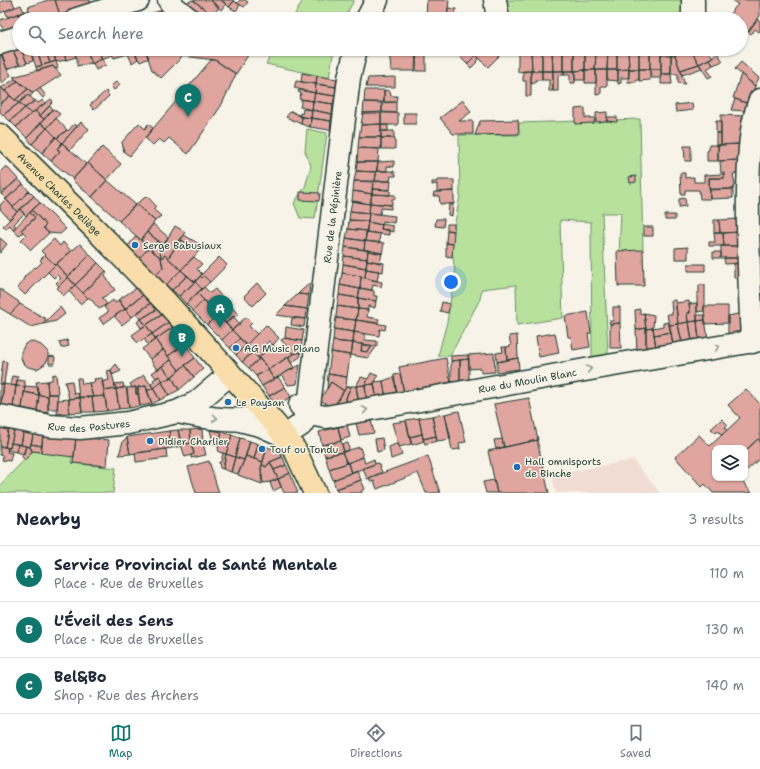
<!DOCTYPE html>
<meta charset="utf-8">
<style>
:root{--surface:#fff;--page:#f6f6f7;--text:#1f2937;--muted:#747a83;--line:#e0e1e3;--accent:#0f766e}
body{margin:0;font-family:"Shantell Sans",sans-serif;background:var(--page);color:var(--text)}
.controls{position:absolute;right:12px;bottom:12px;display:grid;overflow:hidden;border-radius:8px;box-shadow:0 1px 3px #0004}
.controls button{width:36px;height:36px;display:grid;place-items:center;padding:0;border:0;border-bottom:1px solid var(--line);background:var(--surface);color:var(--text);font:20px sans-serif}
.you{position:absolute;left:451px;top:282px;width:14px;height:14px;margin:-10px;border:3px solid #fff;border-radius:50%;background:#1a73e8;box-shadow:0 0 0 6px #1a73e833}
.badge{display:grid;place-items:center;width:26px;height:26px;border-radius:50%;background:var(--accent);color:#fff;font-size:13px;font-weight:700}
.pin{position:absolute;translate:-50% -33px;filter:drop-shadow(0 1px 2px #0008)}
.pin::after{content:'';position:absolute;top:21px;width:14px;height:12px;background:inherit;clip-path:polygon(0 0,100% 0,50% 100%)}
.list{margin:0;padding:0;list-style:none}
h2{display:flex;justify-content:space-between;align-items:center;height:52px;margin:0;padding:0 16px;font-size:17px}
h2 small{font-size:13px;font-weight:400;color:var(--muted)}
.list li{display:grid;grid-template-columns:26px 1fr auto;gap:12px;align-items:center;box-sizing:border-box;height:56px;padding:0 16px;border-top:1px solid var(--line)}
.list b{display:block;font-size:15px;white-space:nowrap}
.list p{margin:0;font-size:13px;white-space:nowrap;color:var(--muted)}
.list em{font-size:13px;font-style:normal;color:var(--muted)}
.icon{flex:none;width:22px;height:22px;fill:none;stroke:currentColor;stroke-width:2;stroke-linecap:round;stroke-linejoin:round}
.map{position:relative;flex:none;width:760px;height:493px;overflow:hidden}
.search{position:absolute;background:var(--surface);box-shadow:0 1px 3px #0004;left:12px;right:12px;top:12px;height:44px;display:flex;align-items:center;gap:10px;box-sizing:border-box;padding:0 14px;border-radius:22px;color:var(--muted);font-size:15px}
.sheet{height:220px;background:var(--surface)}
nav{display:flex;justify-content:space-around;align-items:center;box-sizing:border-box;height:56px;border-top:1px solid var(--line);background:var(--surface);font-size:11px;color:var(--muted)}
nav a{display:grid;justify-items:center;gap:2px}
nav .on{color:var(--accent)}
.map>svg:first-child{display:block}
</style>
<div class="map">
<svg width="760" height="493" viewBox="0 0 760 493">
<rect width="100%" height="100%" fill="#f7f3e8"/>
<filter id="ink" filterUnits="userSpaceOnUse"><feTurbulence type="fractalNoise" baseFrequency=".025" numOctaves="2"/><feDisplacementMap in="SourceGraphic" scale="8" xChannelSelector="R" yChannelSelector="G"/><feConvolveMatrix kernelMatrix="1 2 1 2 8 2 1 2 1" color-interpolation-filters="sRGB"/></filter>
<g filter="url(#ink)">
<path fill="#f0dcd2" d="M633,460l27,33h-104l-4,-18z"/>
<path fill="#b8e19e" stroke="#6c8f69" d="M303,0h51l-10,19h-52z
M504,0h183l-4,19h-174z
M275,49h59l-5,29 -63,-14z
M640,119l3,132 -24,2 2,-40h-19l6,142 -16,3 -1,-136 -31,-2 3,98 -46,7 -1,-40 -34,4 -2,10 -30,57h-12l9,-34 8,-50 -4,-29 9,-47 -1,-61h59l1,-12z
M307,129l20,4 -12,86 -15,-1 -6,-15 11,-16 6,-21 -6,-15z
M33,451l39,5v7l44,5 -3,25h-113v-8z"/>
<path fill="#e0a59f" stroke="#1f3d34" d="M5,0h7l3,7 -15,6v-11z
M48,0h7l5,15 -12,4h-16l-4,-12z
M55,0h35l1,4 -31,11z
M193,0l25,19h-18l-15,-16z
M193,0h17l9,7 -6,9z
M210,0h11l5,4 -5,6z
M221,0h12l1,1 -5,6z
M240,0h5l3,2 -4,5 -7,-4z
M427,0h22l-2,19 -21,-1z
M735,0h25v16l-12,16 -4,-2 -3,4v-15h-20l4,-5 3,2 10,-12 -4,-2z
M234,1l6,4 -4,6 -7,-4z
M21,5l3,7 -16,5 -3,-6z
M448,8l8,1 -2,10h-7z
M166,9l11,10h-33l-2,-1v-2z
M29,10l3,9h-12l-2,-5z
M18,14l2,5 -1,10 -13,4 -6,-9v-4z
M757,19l3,2v10l-1,1 -4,-3 -4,5 -3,-2z
M19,47v2h2l6,14 -7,2 -8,-17z
M12,48l7,17 -12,4 -6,-17z
M21,49h9l3,12 -6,2z
M30,49h6l6,16 -6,2z
M36,49h9l5,14 -8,2z
M45,49h7l4,12 -6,2z
M52,49h11l3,11 -10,2z
M63,49h10l3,8 -10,3z
M78,49h8l6,14 -15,3v-7l-3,-9z
M86,49h12l4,10 -7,3 -3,2z
M98,49h11l3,6 -10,4z
M109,49h4v2l9,-2 2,6 -10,3z
M122,49h11l1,4 -10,2z
M133,49h12l4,9 -9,4z
M145,49h30l8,7 -22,22 -9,-8z
M175,49h39l7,2 1,-2h30l-16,25 -21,-14 -32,-4z
M389,49h27l-1,22h-24z
M417,49h9v22h-10z
M465,49h6l5,6 -9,9 -9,-9z
M483,49h15l3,5 -13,13 -12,-12z
M650,49v20h-11v-19z
M650,49h11v20h-11z
M690,49l9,15 -19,6 -5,-15z
M690,49h16l7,8 -14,7z
M518,50l13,1 1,20 -14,1z
M596,50l-1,20h-10v-19z
M596,50h12l-1,20h-12z
M608,50h9v20h-10z
M617,50h11l1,19 -12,1z
M628,50h11v19h-10z
M531,51h11v20h-10z
M542,51h10l1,20h-11z
M552,51h11v20h-10z
M563,51h11v20h-11z
M574,51h11v19l-11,1z
M0,52l7,17 4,6 -9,8 -2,-3z
M134,53l4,6 -6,4 -4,-9z
M717,53l6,8 -10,4 -4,-6z
M476,55l3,3 -2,4 -6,6 -4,-4z
M661,55h10v19h-10z
M671,55h4l10,29 -7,-1v-9h-7z
M102,59l4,6 -10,5 -3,-6 2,-2z
M709,59l4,6 -6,4 5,7 -4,2 -9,-14z
M211,60h4l21,14 -15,32 -33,48 -19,-16 -5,5 -5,-4 -6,6 -8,-7z
M56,61l2,7 -3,1 -2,-3 -16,5 -1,-4z
M741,62l18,16 -4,8 -20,-17z
M699,64l3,4 -20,7 -1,-5z
M53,66l8,9 -28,18 -20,-16z
M629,69v9h-8v5l-3,1v-14z
M629,69h10v11h-3v2h-8z
M639,69h11v11l-11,1z
M650,69h11v9h-10z
M585,70v10h-10v-9z
M585,70h11v13h-11z
M596,70h11v16h-6v8l-5,1z
M607,70h11v11l-11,-1z
M523,71h8v25h-5v-15h-3z
M531,71h11v9h-7v3l-4,1z
M542,71h11v20h-4v-11h-7z
M553,71h11v4h-6v16h-5z
M564,71h11v12h-5v-8h-6z
M302,73l15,3 -1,8 -15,-2z
M661,74h10l1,10h-11z
M741,74l14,12 -6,18 -16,-6z
M317,76l20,3 -1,8 -20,-3z
M395,77v10h-29l2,-9z
M15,79l3,2 -13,10 -4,-3z
M18,81l10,8 -13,11 -10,-9z
M117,81l3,4 -6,5 -3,-4z
M296,81l20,3 -1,9 -21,-5z
M316,84l20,3 -1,9 -20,-3z
M0,87l10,9 -10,8z
M40,88l6,8 -3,2 -7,-8z
M28,89l5,4 -3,4 -2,-2 -9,8 -4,-3z
M299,90l16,3 -2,8 -14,-2 2,-6 -3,-1z
M365,90h19v12h-20z
M384,90l6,1 1,5h6l-1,6h-12z
M106,91l3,5 -15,14 -4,-5z
M315,93l20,3 -2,8 -20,-3z
M28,95l7,6 -10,7 -6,-5z
M10,96l9,7 -16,12 -3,-3v-8z
M51,99l2,2 -1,2 -12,13 -5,-5z
M302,99l11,2 -1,9 -12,-3z
M735,99l14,5 -3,7 -15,-1z
M35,100l3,3 5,-3 2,3 -14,11 -6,-6z
M463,100l8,12 -12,9h14v13h-20l-13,-16z
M313,101l20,3 -1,10 -20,-4z
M364,102l18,1v9l-19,1z
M396,102v11l-14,-1v-9z
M19,103l6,5 -15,13 -7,-6z
M692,103l1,7 -17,2 -1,-7z
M49,106l4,3 -9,10 -4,-3z
M25,108l6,6 -15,13 -6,-6z
M585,108v10h10l-1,5 -19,1v-15z
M53,109l7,5 -13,14 -6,-5z
M303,109l9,1 -1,8 -12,-2 1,-3 2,1z
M312,110l20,4 -1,7 -20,-3z
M35,111l9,8 -17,19 -11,-11z
M291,111l11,6 -1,7 -15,-7z
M607,112v9l-11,1v-9z
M363,113h18v11l-20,1z
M381,113h17v12h-17z
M404,113h12v11h-12z
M721,115l23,1 -5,28 -18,1z
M302,117l9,1 -1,9 -9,-3z
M607,117h10v5l-10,-1z
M56,118l11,12 -10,8 -10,-10z
M311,118l20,3 -1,9 -20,-3z
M518,120l1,14 -44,1 5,-14z
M716,121h5v12h-5z
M81,122l8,7 -19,21 -8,-7z
M41,123l6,5 -15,16 -5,-6z
M139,123l6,6 3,-5 5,4 -23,28 -6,-4 -2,-10z
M74,124l3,2 -15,17 -5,-5 10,-8 1,1z
M381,124v13h-22l2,-12z
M381,125h7v6h-7z
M47,128l9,9 -14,16 -10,-9z
M381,131h13v7h-13z
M716,133h5v12h-5z
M56,137l6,6 -5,6 3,2 -9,10 -9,-8z
M359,137h22v12l-23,-1z
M381,138h14v11h-14z
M62,143l24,21 -13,15 -22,-18 9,-10 -3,-2z
M739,144v16l-21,1v-16z
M709,145h9v16h-11v-10l2,-1z
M684,146h7v15h-6z
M102,147l19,17 -14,16 -19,-17z
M358,148l21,1 -1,13h-21z
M739,160v14h-6l2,11 -2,4h-24v-11h15v-6l-3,1 -1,-12z
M394,161v6l-7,-1v5h-10l1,-9z
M357,162h21l-2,10 -20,-1z
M88,163l19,17 -15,17 -20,-17z
M6,166l12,13 -17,15 -1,-22z
M356,171l20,1 -1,9h-21z
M377,171h17v2l2,1v2h-5l-1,5h-15z
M680,173h5v5l9,-1v5h10v-7l20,-1v4h-15l1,21h-10l-1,-9h-14v4h-4z
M636,176v6l-6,1 -1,-6z
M18,179l5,5 -17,15 -5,-5z
M107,180l29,25 -17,16 -27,-24z
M437,180h17v11l-17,1v-8l-5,1v-3h5z
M354,181l19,1 -1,12 -19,-3z
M384,181h7l-1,9 -18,-1 1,-7z
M23,184l6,7 -16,16 -7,-8z
M372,189l18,1v5l-18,-1z
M733,189v9l-23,1v-9z
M29,191l5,5 -17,16 -4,-5z
M353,191l19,3 -2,10 -18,-3z
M454,191v13h-14l-1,-8h-6l1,-4z
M300,192l20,1 -1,8 -19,-1z
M372,194l23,1v4h-3v6l-22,-2z
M34,196l6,7 -14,13 -6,-7z
M147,196l9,10 -3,3 8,7 -6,5 -19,-17z
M685,198l1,8 -7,1v-8z
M6,199l11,13 -8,7 -9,-10v-4z
M352,201l18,3 -1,9 -19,-2z
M40,203l26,26 -6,5 -11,-1 -6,-5 3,-3 -14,-15z
M370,203l21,2v4l-10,-1 -1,6 -11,-1z
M136,204l19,17 -14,19 -22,-19z
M449,204h4l-1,12 -4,-1z
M20,209l4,5 -10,10 2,3 -3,2 -3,-4 -4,4 -3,-3z
M32,210l14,15 -3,3 6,5 -18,17 -10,-10 5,-5 -5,-5 14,-12 -5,-6z
M350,211l19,2 -1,8 -19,-1z
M30,212l5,6 -14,12 2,2 -4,4 -6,-6z
M369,213l26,3 -1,7 -11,-2 -1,4 -14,-3z
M665,215h10v5h-10z
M436,219h8l-1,8 -8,-1z
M740,219v13l-20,1 -1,-13z
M349,220l19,1 -1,10 -19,-2z
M714,220h5l1,13h-6z
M368,222l14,3 -1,4 8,1v5l-23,-3z
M153,224l15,13 -4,8 -17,-13z
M382,224l11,2v6l-12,-3z
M447,224h7v7l-7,-1z
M175,226l10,6 -17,26 -3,-3 -4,3 -1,-7z
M644,227h9v9h-9z
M348,229l19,2 -2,10 -19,-3z
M447,230l7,1 -1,13 -7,-1z
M147,232l11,9 -8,8 -9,-9z
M366,232l14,2 -1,9 -14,-2z
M740,232l1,14h-17l-1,-13z
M714,233h9l1,13h-15v-4h6z
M184,235l20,12 -5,4 -18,-11z
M136,236l13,12 -10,10 -12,-11z
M0,238l7,6 -7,9z
M346,238l19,3 -1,9 -19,-3z
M54,239l6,7 3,-4 8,9 -16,14 -14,-14z
M181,240l18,11 -18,19 -13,-12z
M158,241l6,4 -4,6 1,7 -11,-9z
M365,241l19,2 -2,11 -18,-4z
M446,243l7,1 -1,13 -6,-1z
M80,244l10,11 -22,22 -12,-13z
M721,246h20v12h-20z
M345,247l23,3 -1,9 -23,-3z
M688,247v12h-13v-11z
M149,248l12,10 2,10 -7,7 -17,-17z
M368,250l14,3 -2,10 -13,-3z
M643,250l1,36h-26l-1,-35z
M713,252h8v6h-8z
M45,255l10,10 -30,30 -7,-7 4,-6 3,-6 10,-9 1,1 6,-6 -2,-2z
M90,255l8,8 -23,22 -7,-8z
M165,255l16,15 -15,15 -10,-10 7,-7 -2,-10z
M344,256l23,3 -1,9 -23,-4z
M194,257l8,7 -5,5 5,5 -7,8 -14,-12z
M219,257l8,8 -17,17 -6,-6 -2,2 -2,-2z
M724,258h17v5l-16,1z
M367,260l17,3 -1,9 -17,-3z
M98,263l8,8 -23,22 -8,-8z
M741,263l1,15h-8v-14z
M56,264l12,13 -9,9 -3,-3 5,-5 -4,-3 -3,3 -6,-6z
M343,264l23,4 -1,10 -4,-2 -19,-3z
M688,264h17v7h-17z
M366,269l13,2 -2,10 -12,-3z
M181,270l6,6 -15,14 -6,-5z
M106,271l1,1 -2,4 10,14 -13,8 5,6 -8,5 -9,-11h-2l-5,-5z
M342,273l19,3 -1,13 -20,-4z
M187,276l8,6 -16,14 -7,-6z
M200,276l2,2 2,-2 6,6 -8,7 -7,-7z
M68,277l7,8 -12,11 -2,-2 1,-1 -5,-5z
M361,277l21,5 -1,5 -8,-2 -1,5 -12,-2z
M195,282l7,7 -16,15 -7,-8z
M257,283l9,10 -13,13 -9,-10z
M310,283l-1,12 -11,-1 3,-3z
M75,285l13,13 -8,6 -11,-13z
M141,285l6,7 -22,17 -7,-9z
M340,285l20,4 -2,9 -19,-3z
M699,285h6v21h-1v5l-7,1v-19h2z
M204,287l6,6 5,-4 8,9 -11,11 -15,-16z
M360,288l14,3v5h3l-1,5 -18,-3z
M0,289l19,13 -1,1 2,1 -10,10 -10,-6z
M147,292l7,9 -22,16 -7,-8z
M197,293l7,7 -11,11 -7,-7z
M298,294l11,1 -2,14 -22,-3z
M339,295l19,3v11l-21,-3z
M358,298l18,3 -1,7 -7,-2v4l-10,-1z
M113,300l2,3 4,-3 6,9 -22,15 -4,-6 9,-6 -4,-5z
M204,300l13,15 -10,10 -14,-14z
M221,300l6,6 -10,9 -5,-6z
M675,300l3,24 -9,1 -2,-11h5l-1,-13z
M154,301l5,7 -18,11 -5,-6z
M689,301l1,12h-3l1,9 -10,2 -2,-21z
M442,302l8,2 -2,9 -8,-2z
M697,303v18l-9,1 -1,-9h3l-1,-9z
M20,304l26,15 -3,5 -12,3 -21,-13z
M229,304l9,10 -12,9 -9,-8z
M285,306l22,3 -1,10 -30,-4z
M337,306l21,3 -2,11 -20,-2z
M704,306h24v17l-23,1z
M60,307l5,7 -9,7 -13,3z
M613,307h7v16l-10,1 -1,-3h4z
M159,308l4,6 -17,11 -5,-6z
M125,309l7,8 -10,8 -8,-9z
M358,309l10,1 -1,7 12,2 -1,4 -22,-3z
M640,309v5l4,-1 2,15 -10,2 -1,-20z
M588,312l3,21 -3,1 2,13 -17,3 -2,-13h-3l-3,-21z
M644,313l10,2 -1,13 -7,1z
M743,313l1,19 -16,2v-18z
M163,314l6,8 -17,12 -6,-9z
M217,315l15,15 -10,10 -15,-15z
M697,315h8v5l-8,1z
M233,316l7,8 -8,6 -6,-7z
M246,317l6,6 -3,3 8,8 -11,11 -14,-15z
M292,318l13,1 -1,8 -13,-2z
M336,318l20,2 -2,12 -20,-3z
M141,319l5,6 -5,3 -4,-6z
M356,320l30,5 -1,5 -5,-1 -1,7 -25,-4z
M705,320l3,18 -9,2 -2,-19z
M697,321l2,19 -7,1 -3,-19z
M169,322l4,5 -17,12 -4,-5z
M669,322l2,10 -17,3 -1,-7 10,-2v-3z
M689,322l3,19 -10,2 -4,-19z
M620,323l1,25h-11v-24z
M678,324l4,19 -9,1 -4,-19z
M146,325l6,9 -15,9 -5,-8z
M266,325l13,13 -6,7 -4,-4 -8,8 3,3 -5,6 -12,-14z
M173,327l12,17 -17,12 -12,-17z
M286,327l18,3 -2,11 -17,-3z
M646,328v21l-9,2 -1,-21z
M653,328l3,19 -10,2v-20z
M334,329l20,3 -1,11 -20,-2z
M232,330l8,8 -10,10 -8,-8z
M354,332l11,2v6l12,1v5l-24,-3z
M671,332l2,12 -17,3 -2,-12z
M555,333l4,20 -20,4 -3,-21z
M152,334l4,5 -8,6 -4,-6z
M517,335l1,23 -11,2 -1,-13 5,-1 -2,-10z
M240,338l6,7 -10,10 -6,-7z
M285,338l17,3 -1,11 -8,2 -12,-14z
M156,339l7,11 -13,9 -8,-10z
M67,340l2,6 -8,2 -2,-6z
M31,341l10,4 7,7v7l-3,5 -8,5 -9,-2 -5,-4 -2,-5v-6l4,-8z
M333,341l20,2 -2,12 -20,-3z
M353,343l9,1 -1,7 7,1 4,-6h5l-9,12 -17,-3z
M185,344l10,14 -16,12 -11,-14z
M272,344l9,8 6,-5 6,7 -24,15 -10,-11z
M247,345l6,7 -11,10 -6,-7z
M362,345l10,1 -4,6 -7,-1z
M502,347h4l1,13 -10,2 -1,-9 7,-1z
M163,350l8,10 -14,10 -7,-11z
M253,352l6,7 -10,9 -7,-6z
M301,352l-1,5 -9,6 -3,-6 8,-4z
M331,352l19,3 -3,22 -19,-3z
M494,353l1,19 -14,1v-5l-12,1 -1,-14z
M468,355l1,4 -18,2v-5z
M49,356l6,1 -1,7h-5z
M288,357l6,11 -20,11 -6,-9z
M195,358l8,11 -9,8 -9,-12z
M446,358l5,24 -47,10 -5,-25z
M518,358l1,11 -22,3v-10z
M259,359l10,10 -13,7 -7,-8z
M469,359v20l-9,2v-21z
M171,360l8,10 -8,7 -9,-11z
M460,360v21l-9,1v-21z
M3,361l4,1 -3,22h-4z
M116,364l5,7 -9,4 -1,-5z
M185,365l9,12 -15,13 -7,-13z
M300,365l-3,19 -9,1 -6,-11z
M162,366l9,11 -8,4 -4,-5 -3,2 -4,-5z
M111,370l5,19 -12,2 -2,-9 7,-2 -2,-9z
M268,370l6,9 -12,7 -6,-10z
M371,373l7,3 -4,8 -9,1z
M56,374l2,20h-10l-1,-13 5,-1v-5z
M328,374l19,3 -1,10 -2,4 -13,-9 -4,7z
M400,374l4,19 -7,1 -3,-19z
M144,375l9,13 -6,3 -1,-5 -8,1v7h-2v-7l-4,1 -2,-4z
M12,376l6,1 -2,9 -6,-1z
M159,376l4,5 -10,7 -2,-4 3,-2 -1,-2z
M172,377l7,13 -10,5 -7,-13z
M278,377l7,10 -16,9 -7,-10z
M361,377l7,2 -3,6 -9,1z
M394,377l3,21 -11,2 -3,-19z
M77,378h4l1,6 7,-1 4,14 -14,1z
M102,378l3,18 -12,1 -4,-14 6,-1 -1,-3z
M17,380l8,1v6l-9,-1z
M47,381l1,15 -9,-1 -3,-13z
M72,381l2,13 5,-1v5l-10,1 -4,-17z
M383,381l3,19 -9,1 -3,-19z
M162,382l7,13 -9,5 -7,-12z
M331,382l13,9 -11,17 -13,-8z
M123,383l1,5 -8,1 -2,-5z
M0,384h4l-3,21h-1z
M4,384l12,2 -3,21 -12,-2z
M374,384l3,17 -10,2 -2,-18z
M365,385l2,18 -8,2 -3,-19z
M16,386l9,1 -3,21 -9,-1z
M25,386l12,1 2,8 -15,-3z
M146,386l6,18 -12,2 -2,-19z
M351,386l-5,12 1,7 -14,3 13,-21z
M351,386h5l3,19 -12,2 -1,-9z
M126,387l3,21 -10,1 -3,-20z
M136,387v7h2l2,12 -11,2 -2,-20z
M285,387l6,10 -15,8 -7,-9z
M153,388l7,12 -8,4 -5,-13z
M116,389l3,20 -12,2 -3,-20z
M746,389l14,15v37l-2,-2 -13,12v-3h-30v30h24l13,15h-39l-8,-9 -3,3 -27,-30 24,-22 11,11 30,-28 -12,-13z
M24,392l15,3 -2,16 -15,-3z
M48,394h10l-1,15h-9z
M39,395l9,1v17l-11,-2z
M105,396l2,15 -13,1 -2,-15z
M80,397l2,15 -13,1v-14z
M80,397h12l2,15h-12z
M529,398l9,42 -34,7 -10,-43z
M69,399v14l-12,1 1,-14z
M459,411l7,31 -7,1 1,6 -8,1 -7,-36z
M445,414l6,25 -14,2 -5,-25z
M432,416l4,20 -13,3 -4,-21z
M419,418l3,16 -12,3 -4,-17z
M722,419l6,6 -3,2 2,3 -5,5 -4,-4 -2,2 -5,-4z
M371,420l3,13 -15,2 -3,-12z
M406,421l5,23 -12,3 -7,-24z
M2,424l7,2 -4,21 -5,-1v-15z
M347,425l3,12 -9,3 -3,-13z
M9,426l6,1 -5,21 -5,-1z
M15,427l9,2 -3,16 -10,-2z
M338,427l3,14 -19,4 -3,-13z
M24,429l10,3 -4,15 -9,-2z
M202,429l1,14h-12l-1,-13z
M178,430l4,16 -10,2 -3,-17z
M178,430h12l1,13 -10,2z
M210,430l12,2 -4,14 -4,-1z
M169,431l3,17 -42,6 -3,-17z
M34,432l9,2 -1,12 -11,-2z
M222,432l10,3 -6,19 -7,-2 -1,-4z
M43,434l33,3 -2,20 -33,-4z
M422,434l2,7 -12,4 -2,-8z
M232,435l8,3 -5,19 -9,-3z
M436,436l1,5 -12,3 -2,-5z
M76,437l33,3 -2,26 -34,-3z
M127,438l3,16 -11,1 4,-14z
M240,438l10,3 -6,19 -9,-3z
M382,438l2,12 -7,2 -2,-13z
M502,439l2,8 -8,2 -2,-9z
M758,439l2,2v17l-15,14v-21z
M537,440l12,53h-52l-9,-42z
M250,441l8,3 -4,15 -8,-3z
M341,441l3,11 -19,4 -3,-11z
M11,443l7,1 -2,8 -9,-2 1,-2h2z
M191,443l3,11 -9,3 -4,-12z
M191,443h12l3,12 -15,3v-3l3,-1z
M348,443l1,7 -5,2 -2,-8z
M398,443l4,12 -11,4 -2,-12z
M18,444l8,2 -2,8 -8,-2z
M31,444l11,2 -1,6 -9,-1 -2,-4z
M258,444l9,3 -4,15 -9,-3z
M0,446l8,2 -1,4 5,1 -2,8 -8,-1 1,-4 -3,-1z
M26,446l4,1 2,4 -7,9 -3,-3z
M267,447l12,4 3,6 -12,5 -4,5 -4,-3z
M360,447l3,10 -16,6 -5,-11z
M166,449l1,9 -31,4 -1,-9z
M342,452l5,11 -18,6 -4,-13z
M223,453l3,1 -3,15 -3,-1 -1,-6h2z
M226,454l9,3 -4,15 -8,-3z
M246,456l17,6 -2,6 1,16 -24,-9z
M428,456l12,37h-14l-8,-20 -41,16 -3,-8 -3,1 -2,-4z
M235,457l9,3 -6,14 -7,-2z
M282,457h1l3,8 -12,5 -4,-8z
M363,457l2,6 9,-4 1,5 -24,9 -3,-10z
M209,461l10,32h-23l-8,-26z
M270,462l8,17 -7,3 -8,1 -2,-15 1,-3 4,2z
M348,463l3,10 -18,7 -4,-11z
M378,463l4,9 -15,7 -4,-11z
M286,465l4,8 -12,6 -4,-9z
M357,470l4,10 -25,9 -3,-9z
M290,473l8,20h-14l-6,-14z
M278,479l3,8 -8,4 -3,-9z
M361,480l4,9 -4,2 1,2h-24l-2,-4z
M494,480l3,13h-11l-3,-11z"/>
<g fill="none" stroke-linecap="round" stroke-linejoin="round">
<defs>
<g id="minor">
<path d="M169,0l5,7 15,12"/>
<path d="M495,0l3,19"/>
<path d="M77,19l61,-19"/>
<path d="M367,19l10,-19"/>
<path d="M691,19l2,-4v-15"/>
<path d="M0,43l19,-6"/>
<path d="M752,342c-2,-51 -5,-101 -4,-151 1,-31 1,-62 12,-91"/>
<path id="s1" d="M300,405l8,9 18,3 270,-49 164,-28"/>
<path d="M177,412c25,5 50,10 76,6"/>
<path id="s2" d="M0,416l50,10 30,2 48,-5 49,-11 20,-10 33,-28"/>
<path id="s3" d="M240,420l20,5 25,11 16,-11 7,-11 41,-336 7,-29"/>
</g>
<g id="major">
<path id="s4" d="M0,135l96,95 71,73 108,121 20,26 20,43"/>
</g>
</defs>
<use href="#minor" stroke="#1f3d34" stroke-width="25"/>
<use href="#major" stroke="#1f3d34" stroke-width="25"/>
<use href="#minor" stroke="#f7f3e8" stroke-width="22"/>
<use href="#major" stroke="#f9deab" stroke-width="22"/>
</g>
<defs><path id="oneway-chevron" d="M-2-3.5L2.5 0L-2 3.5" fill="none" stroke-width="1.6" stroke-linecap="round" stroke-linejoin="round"/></defs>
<g stroke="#8b988e">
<use href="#oneway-chevron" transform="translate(717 347) rotate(-10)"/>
<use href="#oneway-chevron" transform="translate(589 369) rotate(-11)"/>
<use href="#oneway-chevron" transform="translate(365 410) rotate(-10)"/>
<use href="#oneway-chevron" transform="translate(215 418) rotate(7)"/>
</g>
</g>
<g fill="#1f6fb2" stroke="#f7f3e8" stroke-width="1.5">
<circle cx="135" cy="245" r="4"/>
<circle cx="236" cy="348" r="4"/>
<circle cx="228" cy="402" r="4"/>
<circle cx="150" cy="441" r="4"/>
<circle cx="262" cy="449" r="4"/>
<circle cx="517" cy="467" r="4"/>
</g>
<g text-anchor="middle" stroke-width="3" stroke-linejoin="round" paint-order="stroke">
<g font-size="10" fill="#1f3d34" stroke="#f7f3e8">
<text dy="4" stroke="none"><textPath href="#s4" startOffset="84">Avenue Charles Deliège</textPath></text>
<text dy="4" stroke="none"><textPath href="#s3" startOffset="279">Rue de la Pépinière</textPath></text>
<text dy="4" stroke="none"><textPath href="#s1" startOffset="235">Rue du Moulin Blanc</textPath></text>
<text dy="4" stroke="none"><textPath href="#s2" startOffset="90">Rue des Pastures</textPath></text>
</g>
<g font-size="10" fill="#1f3d34" stroke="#f7f3e8" text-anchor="start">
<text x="143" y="249">Serge Babusiaux</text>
<text x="244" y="352">AG Music Piano</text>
<text x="236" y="406">Le Paysan</text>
<text x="158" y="445">Didier Charlier</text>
<text x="270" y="453">Touf ou Tondu</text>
<text x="525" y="465">Hall omnisports<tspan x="525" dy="12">de Binche</tspan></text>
</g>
</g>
</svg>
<div class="controls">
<button><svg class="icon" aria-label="layers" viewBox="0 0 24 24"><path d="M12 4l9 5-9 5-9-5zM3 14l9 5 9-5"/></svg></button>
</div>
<div class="you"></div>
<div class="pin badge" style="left:220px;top:328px">A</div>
<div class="pin badge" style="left:182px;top:357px">B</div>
<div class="pin badge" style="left:188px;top:117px">C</div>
<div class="search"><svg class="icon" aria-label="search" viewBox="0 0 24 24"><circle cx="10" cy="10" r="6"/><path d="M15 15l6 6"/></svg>Search here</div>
</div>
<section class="sheet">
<h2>Nearby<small>3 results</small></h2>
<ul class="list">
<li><span class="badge">A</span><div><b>Service Provincial de Santé Mentale</b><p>Place · Rue de Bruxelles</p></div><em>110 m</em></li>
<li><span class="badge">B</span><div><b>L'Éveil des Sens</b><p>Place · Rue de Bruxelles</p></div><em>130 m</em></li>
<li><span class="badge">C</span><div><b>Bel&amp;Bo</b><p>Shop · Rue des Archers</p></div><em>140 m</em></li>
</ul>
</section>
<nav>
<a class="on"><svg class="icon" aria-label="map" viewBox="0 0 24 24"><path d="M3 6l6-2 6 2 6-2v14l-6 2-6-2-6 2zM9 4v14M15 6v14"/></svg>Map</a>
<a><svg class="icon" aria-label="directions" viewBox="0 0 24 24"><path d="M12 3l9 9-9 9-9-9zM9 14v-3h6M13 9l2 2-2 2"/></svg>Directions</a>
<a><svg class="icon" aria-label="saved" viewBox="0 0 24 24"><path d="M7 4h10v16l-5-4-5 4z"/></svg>Saved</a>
</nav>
